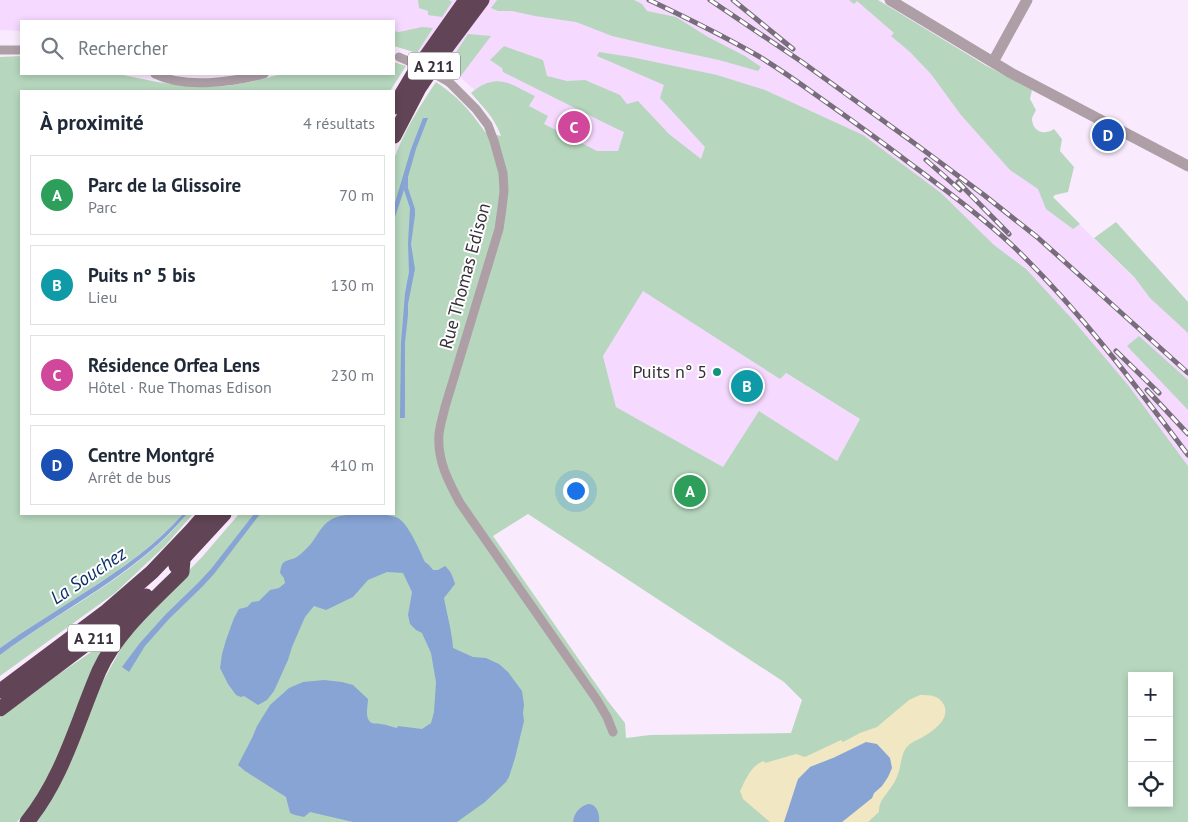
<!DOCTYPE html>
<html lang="fr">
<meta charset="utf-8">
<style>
:root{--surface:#fff;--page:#f2f2f3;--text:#1f2937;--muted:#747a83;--line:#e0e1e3;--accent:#11937b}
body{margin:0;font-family:"PT Sans",sans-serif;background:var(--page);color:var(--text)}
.controls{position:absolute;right:15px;bottom:15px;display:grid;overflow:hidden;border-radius:0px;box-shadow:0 2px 8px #0003}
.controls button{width:45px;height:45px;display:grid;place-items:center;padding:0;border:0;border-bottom:1px solid var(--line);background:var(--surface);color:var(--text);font:25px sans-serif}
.you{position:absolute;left:575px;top:490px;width:18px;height:18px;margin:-12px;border:4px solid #fff;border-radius:50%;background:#1a73e8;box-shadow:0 0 0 8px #1a73e833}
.badge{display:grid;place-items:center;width:32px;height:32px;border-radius:50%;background:var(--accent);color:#fff;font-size:16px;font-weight:700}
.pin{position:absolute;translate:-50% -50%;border:2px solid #fff;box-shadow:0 1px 5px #0006}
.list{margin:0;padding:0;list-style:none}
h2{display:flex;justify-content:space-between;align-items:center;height:65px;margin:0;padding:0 20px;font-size:21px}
h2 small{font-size:16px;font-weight:400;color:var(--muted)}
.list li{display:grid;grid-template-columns:32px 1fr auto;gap:15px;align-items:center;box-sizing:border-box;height:80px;margin:0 10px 10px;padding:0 10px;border:1px solid var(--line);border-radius:0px}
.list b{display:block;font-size:19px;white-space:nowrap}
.list p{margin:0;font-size:16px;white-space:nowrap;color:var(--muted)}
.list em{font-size:16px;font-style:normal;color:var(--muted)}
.icon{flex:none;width:28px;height:28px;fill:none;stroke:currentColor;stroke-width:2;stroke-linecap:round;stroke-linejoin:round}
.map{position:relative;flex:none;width:1188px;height:822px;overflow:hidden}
.search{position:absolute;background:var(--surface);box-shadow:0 2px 8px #0003;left:20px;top:20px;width:375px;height:55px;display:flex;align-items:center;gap:12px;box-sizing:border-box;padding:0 18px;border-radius:0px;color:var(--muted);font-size:19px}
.panel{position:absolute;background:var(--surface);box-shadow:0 2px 8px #0003;left:20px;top:90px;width:375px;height:425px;border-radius:0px}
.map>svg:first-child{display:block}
</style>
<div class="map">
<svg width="1188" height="822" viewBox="0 0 1188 822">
<rect width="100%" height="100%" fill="#f9ebfd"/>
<path fill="#f5d9fe" d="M0,0h878l107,65 -25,34 95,96 -2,3 81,80 18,-17 36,41v469l-19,-95h-37l-101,-132 -493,-396 -78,-71 -43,-24 -23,-7v-25h-373v10l-21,-1z
M643,290l137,88 5,-5 75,46 -23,42 -78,-49 -36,55 -107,-60 -13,-51z"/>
<path fill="#b6d7bd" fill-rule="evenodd" d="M418,0h31l3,2 -10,15 -14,-2v-4l-9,-3z
M497,0h137l8,4 5,7 29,6 32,20 37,19 16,11 -3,4 -39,-11 -56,-12 -51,-12 -36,-14 -41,-6 -23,-5h-14l-7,-3z
M849,0h29l107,65 47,25 -2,9 6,11 -4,8c0,13 11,18 22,11l8,10 -2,12 14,16 -6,25 -13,3 -2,2 27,27 -7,5 -27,-20 -8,-20 -28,-19 -49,-55 -30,-41 -21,-22 -19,-16 3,-3 -37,-32 -3,3z
M422,27l11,1 -16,25 -23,-7v-15l5,1z
M468,34l23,2 -31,41 -15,-8z
M504,46l39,14 4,16 20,5 18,-1 35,15 7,9 11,-3 31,33 32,25 4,-12 -45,-49 4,-13 -67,-29 2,-4 32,5 86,18 48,15 98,45 78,58 53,52 32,24 47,51 55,65 60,81v356h-1155l70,-141 20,-36 17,-25 62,-63 37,-43h155v-355c10,-28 25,-52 42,-77 22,15 33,27 49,50l16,4c-7,-19 -17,-28 -30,-43 25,-21 38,-10 64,3l-6,10 19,10 -4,8 53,27h21l6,-19 -11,-5 -110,-55 -1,-4 -12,-8zM643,291l137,88 6,-6 74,46 -23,42 -78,-50 -36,56 -107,-60 -13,-51zM528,514l256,168 18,18 -11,33 -141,2 -24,3 -1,-15 -18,-23 -114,-164zM1132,676h37v127h-37z
M21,56v18h97l39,8 38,5 32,-1 28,-5 27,-7h112v-12l12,4 -16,25h-369v423h162c-28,32 -64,56 -99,79 -28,18 -56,36 -84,55v-591z
M1116,222l72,80v31l-38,-35 -15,-20 -41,-40z
M1139,336l49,44v30l-61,-64z
M187,514h6l-28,32 -50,47 -115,83v-21c54,-40 115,-69 164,-116 8,-7 16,-17 23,-25z
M103,644l2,2 -13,25 -19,52 -28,61 -12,20 -16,18h-17v-104l59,-44z"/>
<path fill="#f1e7c2" d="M920,695c10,0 19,0 24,10 6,13 -8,24 -18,30 -7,5 -15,6 -20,13 -5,7 -5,18 -8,26 -3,11 -15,22 -18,30 -1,3 -1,5 -1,8l-11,10h-26l30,-24 2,-5 8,-7 -49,-28 -23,9 -19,36 -7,19h-14l-27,-23 -3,-8c6,-12 11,-26 24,-30l1,2 31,-9 9,3 36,-17 2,2 17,-9 17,-6 32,-27z"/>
<path fill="#87a4d5" d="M423,118h5l-12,31 -8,28v11l7,21v6l-4,29 4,25 -7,35v11l-3,28v75h-5l1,-75 4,-50 4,-21 -1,-29 2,-35 -6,-18 -10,30v-14l17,-57z
M183,514h4c-51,61 -124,94 -187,141v-7c28,-20 58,-38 87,-57 34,-22 69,-46 96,-77z
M254,514h6l-46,60 -12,13 -33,32 -24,27 -16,26 -7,-5 17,-23 27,-30 32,-31 13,-14z
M363,514c8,0 28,0 35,4 10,5 22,33 27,44l4,3 4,5h5l7,-4c6,5 8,11 10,18l-11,14c3,17 8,33 9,50l20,9 13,1 13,6 9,8 14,19 2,14 -1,8 1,8 -9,37 -6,19 -3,5 -21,20 -28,20h-104l-43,-10 -6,5 -9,-2 -5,-2 -4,-16 -41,-26 -7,-6 14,-27 5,-12 13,-21 19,-17 14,-6 21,-2 18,2 11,3 15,14c0,7 -4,20 4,24 2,1 6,0 8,1 6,0 11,3 17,4l1,-2 24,3 9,-6 3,-11 2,-30 -5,-29 -9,-20 -6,-3 -6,-6 -2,-9 4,-23 -9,-19 -16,-1 -19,8 -15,17 -27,13 -12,-4 -9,11 -13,30 -4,13 -14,31 -7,9 -9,5 -14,-9 -3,1 -5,-2 -8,-11 -8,-16 2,-14 4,-14 8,-22 5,-9 8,-2 5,-5 7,-1 11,-11 9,-2 6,-5 -1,-5 -4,-5c2,-13 4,-11 15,-15 4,-2 8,-6 12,-10 9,-8 13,-23 25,-29 9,-5 21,-4 31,-5z
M866,742l11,2 13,14 2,10 -4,9 -6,9 -8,7 -2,5 -30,24h-58l14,-43 12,-12 23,-9z
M588,804c9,0 12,10 11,18h-26c1,-9 6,-15 15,-18z"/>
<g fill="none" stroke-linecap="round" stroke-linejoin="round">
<path stroke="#ae9fa7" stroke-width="9" d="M0,50h21
M155,74c30,15 78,8 109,0
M449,82l27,27 12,16 6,16 9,32 1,18 -2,17 -3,21 -54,178c-2,9 -5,18 -6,27 -2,26 9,47 21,69l137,197 10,17 6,15"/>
<path stroke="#ae9fa7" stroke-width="11" d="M890,0l121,73 177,93
M993,62l34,-62"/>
<path stroke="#614455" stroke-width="15" d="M394,107l19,-32 53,-75
M394,136l25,-48 27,-40 36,-48
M176,566l48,-52
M0,691l107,-80 45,-39 39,-41 15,-17
M0,709l110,-83 36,-30
M27,822c36,-44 50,-100 72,-151 18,-39 53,-69 83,-99l1,-12"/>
<defs>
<path id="rail" d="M649,0c38,18 75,36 111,57 19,12 38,25 56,38 31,22 62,44 92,67 36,27 73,54 106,85 65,63 120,136 174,208
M710,0l92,62 112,81 70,52 53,42 39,35 112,101
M733,0l60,49
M926,160l34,30
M958,182l51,52
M1116,351l43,42
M1147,390l41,44"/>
</defs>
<use href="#rail" stroke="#776d7b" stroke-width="5"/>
<use href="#rail" stroke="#fefefe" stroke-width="3" stroke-dasharray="9" stroke-linecap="butt"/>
<path stroke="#ae9fa7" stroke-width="9" d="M399,57l27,12 23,13"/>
</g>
<circle fill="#11937b" stroke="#fefefe" stroke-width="2" cx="717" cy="372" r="5"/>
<g text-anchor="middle" stroke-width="4" stroke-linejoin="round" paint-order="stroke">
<g fill="#fefefe" stroke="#736d75" stroke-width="1">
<rect x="408" y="52.5" width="52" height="27" rx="4"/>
<rect x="68" y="624.5" width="52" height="27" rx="4"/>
</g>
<g font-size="16" font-weight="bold" fill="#372f3a">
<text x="434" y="72">A 211</text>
<text x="94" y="644">A 211</text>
</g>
<g font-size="18" fill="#372f3a" stroke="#fefefe">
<text transform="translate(465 276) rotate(-75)" y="6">Rue Thomas Edison</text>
</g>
<g font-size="18" fill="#372f3a" stroke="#fefefe" text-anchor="end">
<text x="707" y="378">Puits n° 5</text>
</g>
<g font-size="19" font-style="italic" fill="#0e2f6a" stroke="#fefefe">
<text transform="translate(88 575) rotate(-34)" y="7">La Souchez</text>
</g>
</g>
</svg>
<div class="controls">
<button>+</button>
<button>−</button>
<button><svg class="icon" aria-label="locate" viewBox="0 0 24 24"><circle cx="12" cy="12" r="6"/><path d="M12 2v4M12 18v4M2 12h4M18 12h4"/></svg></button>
</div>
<div class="you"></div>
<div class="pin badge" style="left:690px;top:491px;background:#2e9e5b">A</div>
<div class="pin badge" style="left:747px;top:386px;background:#0f9aa8">B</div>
<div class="pin badge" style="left:574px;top:127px;background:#d1479c">C</div>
<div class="pin badge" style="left:1108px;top:135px;background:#1a4fb4">D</div>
<div class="search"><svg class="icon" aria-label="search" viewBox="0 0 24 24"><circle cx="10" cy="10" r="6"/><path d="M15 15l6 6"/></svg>Rechercher</div>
<section class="panel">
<h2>À proximité<small>4 résultats</small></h2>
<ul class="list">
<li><span class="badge" style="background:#2e9e5b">A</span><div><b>Parc de la Glissoire</b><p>Parc</p></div><em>70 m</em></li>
<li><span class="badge" style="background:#0f9aa8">B</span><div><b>Puits n° 5 bis</b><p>Lieu</p></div><em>130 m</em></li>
<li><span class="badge" style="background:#d1479c">C</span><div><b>Résidence Orfea Lens</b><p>Hôtel · Rue Thomas Edison</p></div><em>230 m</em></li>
<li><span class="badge" style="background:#1a4fb4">D</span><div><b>Centre Montgré</b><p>Arrêt de bus</p></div><em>410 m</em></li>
</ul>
</section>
</div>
